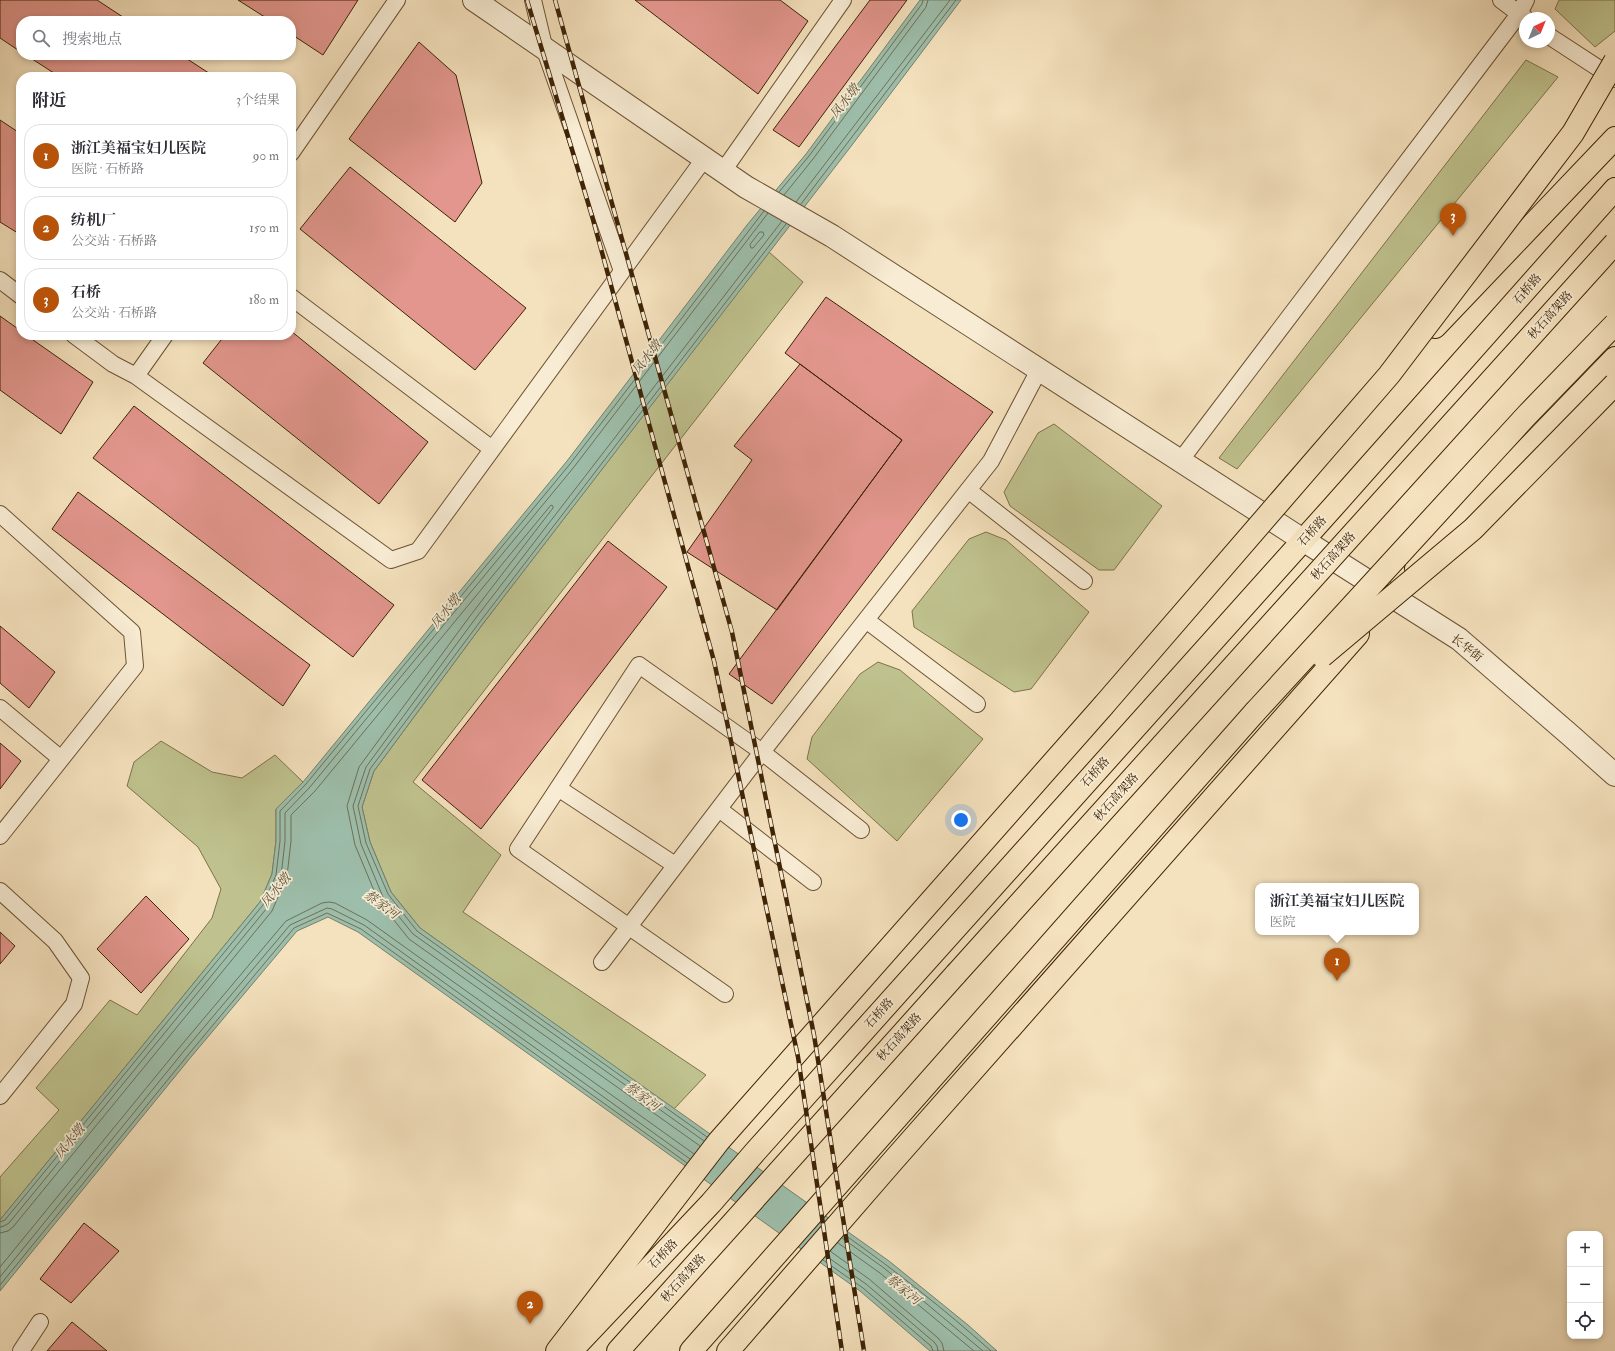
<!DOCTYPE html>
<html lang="zh">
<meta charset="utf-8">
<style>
:root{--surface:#fff;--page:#f2f2f3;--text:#2b2b33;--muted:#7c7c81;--line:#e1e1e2;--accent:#b45309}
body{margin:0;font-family:"IM FELL Double Pica","Noto Serif SC",serif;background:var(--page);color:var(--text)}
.controls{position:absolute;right:12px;bottom:12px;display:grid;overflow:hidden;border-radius:8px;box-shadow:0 2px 6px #0003}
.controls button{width:36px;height:36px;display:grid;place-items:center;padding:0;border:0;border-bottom:1px solid var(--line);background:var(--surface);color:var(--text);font:20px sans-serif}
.compass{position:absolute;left:1519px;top:12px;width:36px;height:36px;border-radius:50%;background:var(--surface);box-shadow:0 2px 6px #0003;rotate:43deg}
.you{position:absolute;left:961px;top:820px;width:14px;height:14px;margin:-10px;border:3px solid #fff;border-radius:50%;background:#1a73e8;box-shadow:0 0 0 6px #1a73e833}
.badge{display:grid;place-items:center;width:26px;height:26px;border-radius:50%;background:var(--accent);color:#fff;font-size:13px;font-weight:700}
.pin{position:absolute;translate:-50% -33px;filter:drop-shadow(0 1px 2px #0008)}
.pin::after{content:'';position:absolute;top:21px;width:14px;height:12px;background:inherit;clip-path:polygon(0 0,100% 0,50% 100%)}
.popup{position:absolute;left:1255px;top:883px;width:164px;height:52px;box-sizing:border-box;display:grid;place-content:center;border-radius:8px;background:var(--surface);filter:drop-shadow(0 1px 3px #0005);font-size:13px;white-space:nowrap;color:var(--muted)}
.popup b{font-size:15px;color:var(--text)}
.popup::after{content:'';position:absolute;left:50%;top:100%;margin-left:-8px;border:8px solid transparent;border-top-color:var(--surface)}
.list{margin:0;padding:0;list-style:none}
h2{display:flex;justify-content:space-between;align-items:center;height:52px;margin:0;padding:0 16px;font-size:17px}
h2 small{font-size:13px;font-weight:400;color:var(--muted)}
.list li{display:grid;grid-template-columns:26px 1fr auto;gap:12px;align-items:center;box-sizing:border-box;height:64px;margin:0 8px 8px;padding:0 8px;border:1px solid var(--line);border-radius:16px}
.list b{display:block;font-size:15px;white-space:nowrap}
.list p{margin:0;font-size:13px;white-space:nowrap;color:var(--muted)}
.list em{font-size:13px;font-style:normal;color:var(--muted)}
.icon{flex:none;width:22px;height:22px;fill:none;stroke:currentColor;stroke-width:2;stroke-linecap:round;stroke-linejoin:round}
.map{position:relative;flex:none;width:1615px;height:1351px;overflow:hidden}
.search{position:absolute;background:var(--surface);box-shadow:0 2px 6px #0003;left:16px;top:16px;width:280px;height:44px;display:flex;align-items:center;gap:10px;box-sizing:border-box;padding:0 14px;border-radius:16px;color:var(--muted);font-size:15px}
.panel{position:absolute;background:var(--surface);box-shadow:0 2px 6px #0003;left:16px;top:72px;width:280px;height:268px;border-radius:16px}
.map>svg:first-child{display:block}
</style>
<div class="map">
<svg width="1615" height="1351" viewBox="0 0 1615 1351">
<rect width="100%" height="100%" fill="#f4e1bd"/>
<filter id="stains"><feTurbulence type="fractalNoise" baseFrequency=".005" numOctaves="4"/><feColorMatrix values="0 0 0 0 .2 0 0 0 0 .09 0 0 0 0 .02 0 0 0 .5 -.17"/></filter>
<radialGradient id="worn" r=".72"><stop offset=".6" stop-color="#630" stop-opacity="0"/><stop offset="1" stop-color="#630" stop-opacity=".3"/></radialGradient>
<path fill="#bfc28e" stroke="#7e724a" d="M1559,0h56v31l-20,16 -40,-38z
M1526,60l32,17 -321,392 -18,-11z
M769,252l34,30 -390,500 88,73 -38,57 243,163 -32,34 -254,-181 -29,-36 -21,-50 -8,-35 12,-36 108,-146z
M1054,424l108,82 -48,64h-15l-89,-64 -6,-14 34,-59z
M986,532l20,8 83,72 -58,77 -17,3 -100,-65 -2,-16 57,-72z
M878,662l22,8 83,69 -86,102 -90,-82 5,-22 48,-63z
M161,741l51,31 30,6 33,-23 28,27 -27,27v32l-4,33 -12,28 -260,318v-43l59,-67 -23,-22 74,-88 27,15 75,-97 9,-29 -23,-42 -71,-61 7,-24z"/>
<path fill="#9dbeab" stroke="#778069" d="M920,0h41l-109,145 -370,480 -108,146 -12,36 8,35 21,50 29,36 469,333 79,64 29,26h-67l-70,-60 -502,-359 -30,-15 -31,14 -106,126 -191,234v-71l260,-318 12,-28 4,-33v-32l27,-27 264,-321 180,-236 59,-71z"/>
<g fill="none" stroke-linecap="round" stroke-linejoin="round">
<path stroke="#6e7058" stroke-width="1" d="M779,192l30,-36 113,-152 1,-4
M784,195l29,-36 113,-152 2,-7
M796,202l154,-202
M801,204l155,-204
M760,232h3l1,3 -11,13h-2l-1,-3z
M707,1137l-290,-206 -29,-37 -22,-51 -8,-37 12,-37 109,-146 307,-399
M704,1141l-291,-207 -30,-37 -22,-53 -8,-38 13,-39 109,-148 307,-398
M0,1222l5,-2 258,-315 13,-30 4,-34v-30l26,-27 264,-320 194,-253
M0,1227l4,-1 5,-3 258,-315 14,-32 4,-35v-28l25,-26 264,-320 194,-254
M0,1233l8,-2 5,-4 259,-316 15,-35 4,-35v-26l24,-24 236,-286 2,1v2l-83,108 -111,151 -12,39 8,39 23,55 31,39 291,207
M845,1235c51,36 99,74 146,116
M842,1238l42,30 99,83
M838,1243l42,30 94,78
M830,1251l39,28 69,59 4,5 2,8
M826,1256l40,28 68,58 3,4 1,5
M823,1260l40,28 68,58 2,5
M0,1267l179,-219 107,-127 36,-18 7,-1 6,1 32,17 327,234
M0,1277l184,-226 106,-126 37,-17 5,1 32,16 326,234
M0,1285l188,-230 106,-127 33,-15 34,16 326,234"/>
</g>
<path fill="#e2968d" stroke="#3e2305" d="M0,0h97l32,21h-108v31l-21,-14z
M238,0h120l-35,55 -32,-21v-13h-20z
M635,0h145l28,21 -50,73z
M870,0h37l-108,147 -26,-17z
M419,42l37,33 26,108 -27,39 -106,-83z
M26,55h155l34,22h-155z
M0,120l21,14v101l-21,-13z
M350,167l176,141 -51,62 -175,-141z
M826,297l167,115 -221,292 -43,-30 173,-234 -117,-87z
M0,316l21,15v4h5l67,47 -32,52 -61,-44z
M291,331l137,111 -49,62 -176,-141 22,-28h66z
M800,364l102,76 -125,170 -90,-58 65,-92 -18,-14z
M134,406l260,199 -41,52 -260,-199z
M78,492l232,173 -27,41 -231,-177z
M608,541l59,46 -186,242 -59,-49z
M0,626l55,46 -26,36 -29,-25z
M0,743l21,18 -21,28z
M146,896l43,43 -48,54 -44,-44z
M0,932l15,14 -15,18z
M84,1223l35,28 -48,52 -31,-24z
M72,1322l35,29h-60z"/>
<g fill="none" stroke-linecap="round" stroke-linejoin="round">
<defs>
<path id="service" d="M533,0l12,50 77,221
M1501,0l24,18
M1549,36l66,43
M291,153l106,-153
M723,171l120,-171
M0,280l21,16
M291,297l201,152
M74,335l39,29 23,12 29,-41
M136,376l255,184 27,-9 286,-392
M1180,461l339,-447 7,-14
M968,490l116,91
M0,514l132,118 3,34 -135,170
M866,620l111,84
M0,708l61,51
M558,788l117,77
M719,809l94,73
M0,891l55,50 26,37 -7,26 -74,92
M602,962l160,-210 229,-291 48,-91
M725,994l-207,-145 121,-184 123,87 99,78
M21,1351l19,-29"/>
<path id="minor" d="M474,0l272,187 86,49 471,304"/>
<path id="tertiary" d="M1303,540l156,99 111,96 45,40"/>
<path id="primary" d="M1416,568l55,-61 144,-149
M571,1351l140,-148 44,-51 578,-645 282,-318
M728,1351l164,-189 466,-528"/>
<path id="trunk" d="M1435,327l180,-189
M557,1351l162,-210 384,-435
M618,1351l338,-377
M691,1351l564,-639"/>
</defs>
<use href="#service" stroke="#6c5233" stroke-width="18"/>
<use href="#minor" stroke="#6c5233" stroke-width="24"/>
<use href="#tertiary" stroke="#6c5233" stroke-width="24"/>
<use href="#primary" stroke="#3e2305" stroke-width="24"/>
<use href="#trunk" stroke="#3e2305" stroke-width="24"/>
<use href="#service" stroke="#f8ecd4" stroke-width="16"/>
<use href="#minor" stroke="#f8ecd4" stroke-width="22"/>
<use href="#tertiary" stroke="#f8ecd4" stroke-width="22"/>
<use href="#primary" stroke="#f4e1bd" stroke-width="22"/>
<use href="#trunk" stroke="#f4e1bd" stroke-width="22"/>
<defs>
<path id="rail" d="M527,0l65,216 122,445 84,396 44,294
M555,0l177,632 82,403 50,316"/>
</defs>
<use href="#rail" stroke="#3e2305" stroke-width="4.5"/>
<use href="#rail" stroke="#f8ecd4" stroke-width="3" stroke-dasharray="9" stroke-linecap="butt"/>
<defs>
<path id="trunk-bridge" d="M1322,656l151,-127 142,-145
M1103,706l286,-331 184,-242 42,-72
M1255,712l272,-297 88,-91
M956,974l659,-731"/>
</defs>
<use href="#trunk-bridge" stroke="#3e2305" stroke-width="24" stroke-linecap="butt"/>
<use href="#trunk-bridge" stroke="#f4e1bd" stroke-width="22"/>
</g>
<g text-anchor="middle" stroke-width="3.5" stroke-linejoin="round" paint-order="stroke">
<g font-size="12" fill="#3e2305" stroke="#f8ecd4">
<text transform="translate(1527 289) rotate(-49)" y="4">石桥路</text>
<text transform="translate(1550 315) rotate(-48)" y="4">秋石高架路</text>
<text transform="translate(1312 531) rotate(-48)" y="4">石桥路</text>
<text transform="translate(1333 556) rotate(-48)" y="4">秋石高架路</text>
<text transform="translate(1467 648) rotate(38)" y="4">长华街</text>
<text transform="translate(1095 772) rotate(-48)" y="4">石桥路</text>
<text transform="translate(1116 797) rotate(-48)" y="4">秋石高架路</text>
<text transform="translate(879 1013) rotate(-48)" y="4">石桥路</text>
<text transform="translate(899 1037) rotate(-48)" y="4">秋石高架路</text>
<text transform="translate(663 1254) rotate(-46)" y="4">石桥路</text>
<text transform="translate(683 1278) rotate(-48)" y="4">秋石高架路</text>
</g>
<g font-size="13" font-style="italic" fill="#5a5237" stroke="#f8ecd4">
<text transform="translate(844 101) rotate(-52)" y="5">凤水墩</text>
<text transform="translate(646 357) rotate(-52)" y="5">凤水墩</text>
<text transform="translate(445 611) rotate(-51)" y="5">凤水墩</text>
<text transform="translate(275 890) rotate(-51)" y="5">凤水墩</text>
<text transform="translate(382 904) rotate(36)" y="5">蔡家河</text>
<text transform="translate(643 1096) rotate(36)" y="5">蔡家河</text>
<text transform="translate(69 1141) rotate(-51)" y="5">凤水墩</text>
<text transform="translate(904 1289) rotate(39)" y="5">蔡家河</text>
</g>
</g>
<rect width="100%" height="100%" filter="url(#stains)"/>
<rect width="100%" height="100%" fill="url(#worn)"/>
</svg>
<div class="controls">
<button>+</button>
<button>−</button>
<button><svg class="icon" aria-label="locate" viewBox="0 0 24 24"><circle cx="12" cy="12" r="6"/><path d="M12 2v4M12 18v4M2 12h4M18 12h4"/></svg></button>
</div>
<svg class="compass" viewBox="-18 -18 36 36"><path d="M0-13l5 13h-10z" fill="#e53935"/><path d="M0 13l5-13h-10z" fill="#7c7c81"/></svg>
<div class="you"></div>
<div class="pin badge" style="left:1337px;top:981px">1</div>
<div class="popup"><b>浙江美福宝妇儿医院</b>医院</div>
<div class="pin badge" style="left:530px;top:1324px">2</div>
<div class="pin badge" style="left:1453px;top:236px">3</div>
<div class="search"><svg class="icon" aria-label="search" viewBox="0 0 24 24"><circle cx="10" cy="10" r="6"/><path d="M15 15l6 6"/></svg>搜索地点</div>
<section class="panel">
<h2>附近<small>3个结果</small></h2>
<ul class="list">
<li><span class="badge">1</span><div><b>浙江美福宝妇儿医院</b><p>医院 · 石桥路</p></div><em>90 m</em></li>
<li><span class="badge">2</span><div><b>纺机厂</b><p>公交站 · 石桥路</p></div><em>150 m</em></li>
<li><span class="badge">3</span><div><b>石桥</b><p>公交站 · 石桥路</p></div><em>180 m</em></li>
</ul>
</section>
</div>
